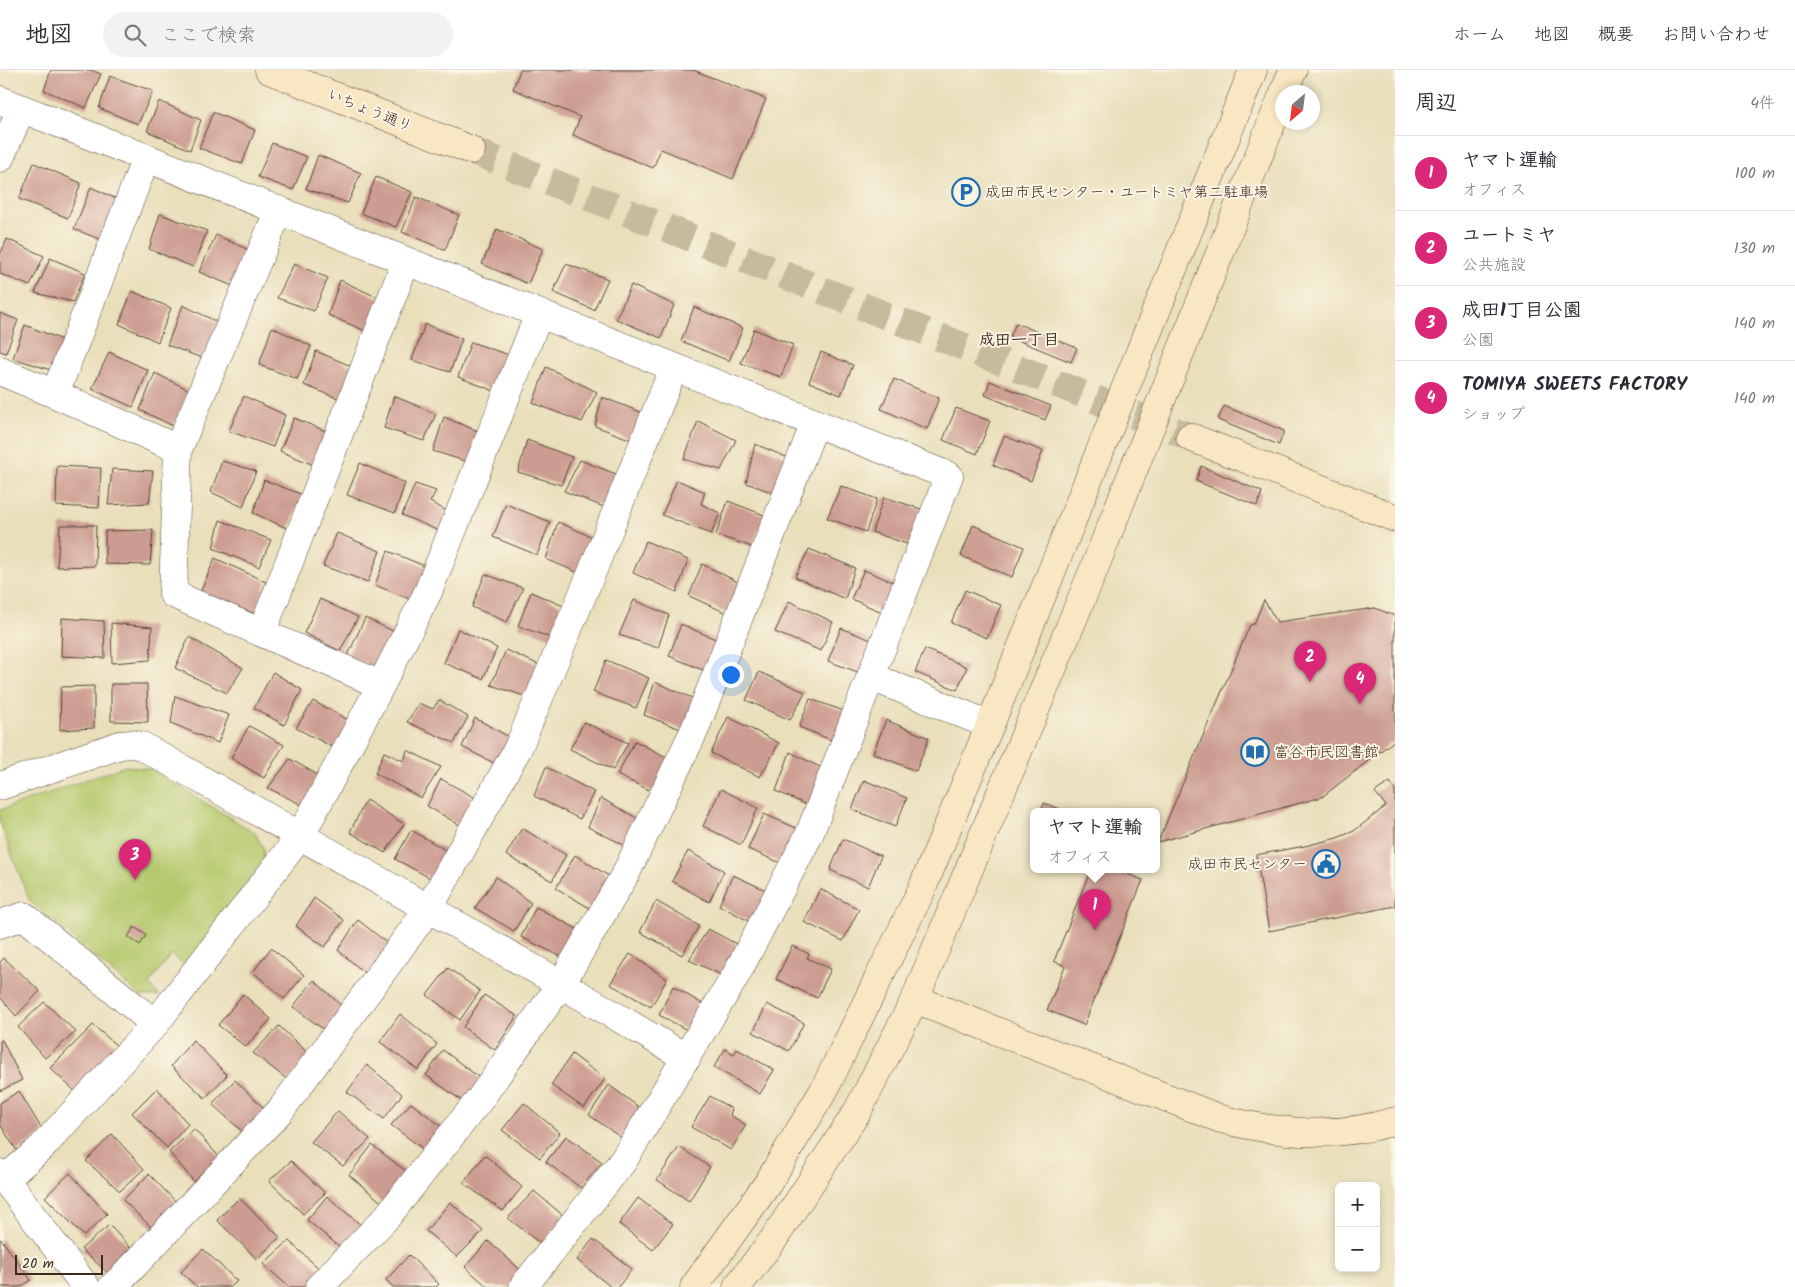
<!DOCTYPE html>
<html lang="ja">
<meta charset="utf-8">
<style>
:root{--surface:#fff;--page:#f2f2f3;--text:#2b2b33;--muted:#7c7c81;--line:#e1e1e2;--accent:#db2777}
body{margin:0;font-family:Kalam,"Klee One",sans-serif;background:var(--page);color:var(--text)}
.controls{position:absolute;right:15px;bottom:15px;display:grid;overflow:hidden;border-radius:8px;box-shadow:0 2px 8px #0003}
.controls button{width:45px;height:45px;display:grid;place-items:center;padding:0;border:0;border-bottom:1px solid var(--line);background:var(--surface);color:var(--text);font:25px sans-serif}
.compass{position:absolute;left:1275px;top:15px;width:45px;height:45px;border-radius:50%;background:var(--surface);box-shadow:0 2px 8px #0003;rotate:208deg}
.scale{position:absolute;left:15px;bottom:12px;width:88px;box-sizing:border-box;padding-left:5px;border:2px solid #3b2a1e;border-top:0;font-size:14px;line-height:18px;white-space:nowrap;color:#3b2a1e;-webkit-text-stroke:4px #fcf5e5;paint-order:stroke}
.you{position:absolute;left:730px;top:604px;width:18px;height:18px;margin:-12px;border:4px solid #fff;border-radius:50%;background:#1a73e8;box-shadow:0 0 0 8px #1a73e833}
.badge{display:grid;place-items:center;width:32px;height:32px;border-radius:50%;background:var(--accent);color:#fff;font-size:16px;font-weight:700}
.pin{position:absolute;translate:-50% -41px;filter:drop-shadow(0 1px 2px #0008)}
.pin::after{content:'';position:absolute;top:26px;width:18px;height:15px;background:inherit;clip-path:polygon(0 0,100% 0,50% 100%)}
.popup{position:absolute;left:1030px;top:738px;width:130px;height:65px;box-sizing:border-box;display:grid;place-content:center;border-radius:8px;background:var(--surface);filter:drop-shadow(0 1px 4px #0005);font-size:16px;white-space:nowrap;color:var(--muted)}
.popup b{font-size:19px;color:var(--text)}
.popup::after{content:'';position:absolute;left:50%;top:100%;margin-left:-10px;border:10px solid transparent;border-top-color:var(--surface)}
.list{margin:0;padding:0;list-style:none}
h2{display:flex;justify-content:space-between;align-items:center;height:65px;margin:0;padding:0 20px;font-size:21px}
h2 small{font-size:16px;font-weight:400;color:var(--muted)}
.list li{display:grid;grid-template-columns:32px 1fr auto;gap:15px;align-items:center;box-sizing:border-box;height:75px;padding:0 20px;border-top:1px solid var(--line)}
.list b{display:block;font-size:19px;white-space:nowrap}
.list p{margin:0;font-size:16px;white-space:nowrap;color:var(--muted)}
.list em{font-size:16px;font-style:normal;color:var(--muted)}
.icon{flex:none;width:28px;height:28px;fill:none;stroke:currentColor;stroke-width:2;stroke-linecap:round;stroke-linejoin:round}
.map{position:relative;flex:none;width:1395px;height:1217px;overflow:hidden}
header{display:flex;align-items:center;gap:30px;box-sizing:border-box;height:70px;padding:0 25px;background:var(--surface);border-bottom:1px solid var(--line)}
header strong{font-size:24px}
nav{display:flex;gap:28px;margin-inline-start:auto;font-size:18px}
.search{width:350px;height:45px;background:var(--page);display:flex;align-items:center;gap:12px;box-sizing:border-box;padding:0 18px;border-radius:28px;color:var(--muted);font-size:19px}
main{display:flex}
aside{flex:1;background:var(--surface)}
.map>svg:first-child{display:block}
</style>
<header>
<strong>地図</strong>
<div class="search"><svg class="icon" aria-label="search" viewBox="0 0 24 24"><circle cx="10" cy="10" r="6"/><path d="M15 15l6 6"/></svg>ここで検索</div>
<nav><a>ホーム</a><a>地図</a><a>概要</a><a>お問い合わせ</a></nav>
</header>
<main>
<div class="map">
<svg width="1395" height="1217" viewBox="0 0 1395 1217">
<rect width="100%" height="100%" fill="#fcf5e5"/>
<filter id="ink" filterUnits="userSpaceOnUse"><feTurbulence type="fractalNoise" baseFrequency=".02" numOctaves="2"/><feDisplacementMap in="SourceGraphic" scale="10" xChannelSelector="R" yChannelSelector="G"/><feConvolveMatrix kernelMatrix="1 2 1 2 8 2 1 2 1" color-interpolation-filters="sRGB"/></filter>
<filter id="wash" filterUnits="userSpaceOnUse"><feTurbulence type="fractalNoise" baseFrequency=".0096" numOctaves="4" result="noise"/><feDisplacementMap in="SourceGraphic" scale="20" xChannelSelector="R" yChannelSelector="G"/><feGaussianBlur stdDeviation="1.12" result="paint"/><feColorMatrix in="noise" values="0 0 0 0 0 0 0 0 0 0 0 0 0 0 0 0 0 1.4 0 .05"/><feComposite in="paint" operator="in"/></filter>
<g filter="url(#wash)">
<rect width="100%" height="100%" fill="#e9dfbb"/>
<path fill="#b5c96d" stroke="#787a46" d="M125,696l25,3 105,64 9,16 -1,11 -77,106 -15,-11 -22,29 11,12h-20l-111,-96 -29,-77v-13z"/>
<g id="blocks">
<path fill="#cc9b91" d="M51,0h40l10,4 -15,34 -42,-18z
M520,0h173l73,29 -33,80 -72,-30 -8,19 -80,-33 7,-18 -67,-28z
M110,6l43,15 -15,33 -39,-16z
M159,31l42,19 -11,30 -43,-19z
M213,42l42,18 -13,34 -43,-16z
M272,73l35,14 -14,33 -35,-13z
M318,85l43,18 -13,30 -42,-14z
M34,93l47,20 -13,35 -49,-19z
M376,107l36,15 -16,35 -35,-14z
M91,117l32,15 -19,39 -30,-12z
M416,127l43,18 -14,35 -43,-18z
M160,144l47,17 -14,36 -44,-18z
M497,159l46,20 -15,35 -46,-20z
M216,165l35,16 -16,36 -36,-15z
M7,169l37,17 -14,30 -30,-12v-19z
M50,188l35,15 -12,29 -38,-9z
M294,194l34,14 -14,33 -37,-13z
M566,194l42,15 -14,31 -41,-18z
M340,210l41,19 -13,33 -40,-17z
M631,215l43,20 -13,33 -45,-19z
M132,221l39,17 -13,34 -39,-18z
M183,235l36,18 -17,35 -35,-13z
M694,237l49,21 -14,33 -48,-20z
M0,243l18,7 -12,33 -6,-2z
M1016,253l61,25 -6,14 -61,-25z
M425,254l37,15 -12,33 -38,-12z
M25,255l40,16 -11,30 -41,-13z
M272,257l39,19 -14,33 -38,-14z
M754,259l39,16 -12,32 -40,-14z
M471,272l38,13 -12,37 -39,-15z
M316,281l42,18 -13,32 -41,-16z
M109,282l39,18 -15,37 -41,-18z
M821,282l32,13 -12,30 -32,-13z
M546,297l51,25 -15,30 -49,-19z
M155,303l34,17 -16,36 -33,-16z
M894,309l45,19 -12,31 -46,-20z
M990,311l61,25 -6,14 -60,-25z
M244,326l41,19 -12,32 -44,-16z
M394,326l42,18 -12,27 -40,-13z
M602,327l41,16 -11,27 -37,-14z
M1224,336l60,25 -5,14 -61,-25z
M956,338l34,13 -13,33 -34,-14z
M444,347l36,15 -9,31 -38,-12z
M294,348l39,16 -17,32 -36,-15z
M698,351l38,19 -15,30 -37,-11z
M1004,366l39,15 -12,30 -38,-16z
M527,370l45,17 -11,28 -43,-13z
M755,374l36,15 -14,35 -31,-11z
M580,390l44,17 -13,33 -47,-19z
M222,391l34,10 -13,36 -32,-15z
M360,393l45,20 -10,30 -48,-18z
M57,396l44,2 -2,40 -43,-2z
M1201,396l61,26 -5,14 -61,-25z
M112,399l41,2 -4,32 -41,2z
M264,410l39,15 -14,34 -36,-16z
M677,410l28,12 -4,12 19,9 -9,21 -49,-19z
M415,414l21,7 -6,11 21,11 -7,20 -42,-18z
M841,416l36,13 -11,33 -39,-14z
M884,427l43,14 -14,35 -41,-14z
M728,431l36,14 -12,32 -36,-12z
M506,434l44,18 -13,33 -44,-18z
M220,450l51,20 -12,27 -46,-19z
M558,452l39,17 -16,35 -35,-15z
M60,455h36l-1,41 -38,1z
M973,455l51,22 -12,30 -51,-21z
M153,460l-3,35 -45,-1v-33z
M337,463l43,18 -12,31 -45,-16z
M646,471l42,19 -11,32 -44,-19z
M809,479l46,19 -10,31 -50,-22z
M388,481l39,16 -15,33 -37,-15z
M215,488l51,24 -11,32 -55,-21z
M702,494l40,20 -11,31 -42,-19z
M864,500l36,15 -13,29 -36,-15z
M485,504l38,14 -16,34 -35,-15z
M965,520l36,15 -14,33 -36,-15z
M531,522l37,16 -16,30 -34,-12z
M320,529l38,18 -18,34 -36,-18z
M634,530l35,15 -11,33 -39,-13z
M1264,530l13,22 98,-14 20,8v124l-73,57 -164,45 92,-217 4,-1z
M789,531l44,21 -12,29 -46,-19z
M62,548l42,3 1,37 -44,-2z
M365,548l30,14 -17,36 -31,-11z
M111,553l41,4 -2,33 -38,3z
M681,554l41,18 -14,30 -39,-16z
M841,558l35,14 -13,32 -35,-13z
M458,559l39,19 -14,31 -39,-16z
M189,567l54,31 -16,25 -52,-25z
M925,579l42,18 -10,23 -42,-18z
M506,580l38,17 -14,31 -39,-13z
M606,590l43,18 -13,30 -43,-16z
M273,602l29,18 -18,35 -30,-17z
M759,602l46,20 -15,28 -44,-20z
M655,612l42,18 -11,31 -42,-16z
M111,614h36l1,38 -37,-1z
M94,616v42l-34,2 1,-43z
M175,626l54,19 -11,28 -47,-20z
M810,629l40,14 -11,30 -40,-16z
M439,630l29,17 -14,26 -47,-21 12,-19 14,6z
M313,631l39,21 -16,27 -40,-21z
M728,647l51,26 -19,34 -49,-24z
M475,648l38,21 -15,26 -36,-18z
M886,650l43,18 -13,33 -43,-18z
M584,652l44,21 -15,27 -43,-21z
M249,656l35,19 -20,33 -33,-20z
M635,671l39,20 -16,33 -41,-19z
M407,680l34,17 -20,31 -46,-25 9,-21 20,9z
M790,682l38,19 -15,37 -37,-17z
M290,689l33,19 -15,30 -40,-20z
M546,697l48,25 -14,27 -46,-23z
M441,709l40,22 -16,27 -38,-22z
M864,710l43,18 -12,29 -43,-18z
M1390,712l5,7v117l-126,25 -13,-76 49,-9 32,-8 17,-7 32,-25 -11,-14z
M721,719l37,19 -17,37 -38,-19z
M601,728l41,23 -12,27 -42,-21z
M366,730l38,24 -19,29 -35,-21z
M1044,733l21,8h-19l-4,-2z
M764,744l37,16 -20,33 -33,-14z
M522,758l44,27 -14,26 -46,-26z
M411,760l38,22 -17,27 -37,-20z
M843,769l38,17 -13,31 -38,-17z
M688,781l36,20 -15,31 -37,-21z
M575,785l37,23 -19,32 -37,-22z
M1091,799h23l29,11 -59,145 -37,-15 18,-44 -11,-5z
M733,805l39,18 -16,32 -37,-20z
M496,807l35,26 -17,28 -39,-23z
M820,819l39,20 -16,32 -39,-19z
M314,828l30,22 -19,27 -29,-21z
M656,831l43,25 -17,29 -42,-23z
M536,837l43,23 -15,28 -43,-21z
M358,850l33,26 -23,30 -30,-26z
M134,857l12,8 -6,10 -12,-8z
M708,859l34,18 -18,29 -35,-16z
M792,876l17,8 -2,4 24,11 -14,29 -41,-19z
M271,878l33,27 -20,24 -31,-27z
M630,884l37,25 -16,28 -41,-23z
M4,888l36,33 -24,25 -16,-19v-35z
M448,898l32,23 -20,29 -33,-25z
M314,910l32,30 -19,22 -34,-25z
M673,916l36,22 -18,24 -32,-17z
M243,924l28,25 -25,28 -28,-22z
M484,925l33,21 -22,34 -32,-23z
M44,932l32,30 -31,26 -27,-31z
M767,934l37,19 -15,28 -36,-19z
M400,944l37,30 -19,26 -38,-28z
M93,955l31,27 -45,43 -29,-27z
M279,956l31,29 -22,25 -35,-27z
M2,970l20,40 -22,11v-50z
M193,970l34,35 -22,23 -34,-32z
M725,979l9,5 3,-5 37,21 -14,24 -46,-27z
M443,980l38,29 -16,24 -39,-28z
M572,984l33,25 -21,29 -33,-23z
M367,995l35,29 -18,25 -37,-27z
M235,1010l32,31 -22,23 -33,-30z
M609,1015l35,26 -21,28 -34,-24z
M157,1018l31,36 -21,24 -35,-35z
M19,1021l25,42 -27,18 -17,-27v-21z
M710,1026l22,13 -2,6 16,10 -15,25 -40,-23z
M411,1033l34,26 -18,23 -36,-27z
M524,1033l36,30 -20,25 -38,-28z
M338,1041l32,28 -27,27 -32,-24z
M194,1059l29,32 -26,24 -28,-33z
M112,1064l32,35 -24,22 -34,-30z
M566,1066l36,26 -21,26 -35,-26z
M372,1075l39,30 -26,30 -36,-30z
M679,1077l31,20 -21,34 -32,-21z
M485,1085l37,32 -19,24 -40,-28z
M291,1091l34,32 -22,21 -34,-33z
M70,1103l37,41 -23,22 -39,-39z
M149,1104l30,31 -25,25 -31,-30z
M534,1121l31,26 -24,27 -33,-26z
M327,1126l35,30 -20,23 -35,-29z
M239,1128l41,39 -23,22 -40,-39z
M638,1128l35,26 -20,26 -34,-26z
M450,1132l33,29 -26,26 -31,-26z
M109,1155l23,24 -23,25 -28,-25z
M1,1169l30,41 -11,7h-20v-47z
M593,1169l39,30 -14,18h-7l-34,-27z
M289,1171l36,33 -13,13h-23l-26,-23z
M488,1171l36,32 -14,14h-22l-23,-20z
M203,1179l34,32 -6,6h-34l-16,-15z
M409,1185l30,29 -3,3h-43l-7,-7z"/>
</g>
</g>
<g filter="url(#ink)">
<use href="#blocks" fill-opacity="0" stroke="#554536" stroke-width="1"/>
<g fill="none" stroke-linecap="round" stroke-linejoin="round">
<path stroke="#c6bb9c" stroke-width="28" stroke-dasharray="28 14" stroke-linecap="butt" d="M471,80l719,287"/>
<defs>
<path id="street" d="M0,30l949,376 -140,359 -73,140 -113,186 -100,126
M0,88l21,-49
M0,301l55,23 123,55 -5,145 208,91
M55,324l91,-236
M178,379l101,-239
M262,562l144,-371
M872,607l118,48
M0,716l120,-41 12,-1 10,2 419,238 126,74
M0,854l24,-8 131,108 146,-189 80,-150 47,-93 111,-278
M0,1103l86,114
M4,1110l38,-33 113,-123
M112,1217l12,-11 156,-165 149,-203 89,-160 74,-176 82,-205
M319,1217l67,-69 94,-119 81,-115 65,-111 69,-144 120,-306"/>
<path id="secondary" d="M269,0l202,80
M1284,22l9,-22
M1190,367l205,81
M915,929l306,120c59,15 116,20 174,2
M694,1217l74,-104 56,-93 97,-199 69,-166 263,-655
M737,1217l36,-47 84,-128 58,-113 181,-435 186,-467"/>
</defs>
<use href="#street" stroke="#554536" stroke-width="29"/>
<use href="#secondary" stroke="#554536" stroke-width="29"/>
<use href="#street" stroke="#fff" stroke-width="28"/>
<use href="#secondary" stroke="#f9e7c3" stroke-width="28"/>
</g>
</g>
<defs>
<symbol id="parking-ring" viewBox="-11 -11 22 22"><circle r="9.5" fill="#fcf5e5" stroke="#1f6fb2" stroke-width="1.5"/><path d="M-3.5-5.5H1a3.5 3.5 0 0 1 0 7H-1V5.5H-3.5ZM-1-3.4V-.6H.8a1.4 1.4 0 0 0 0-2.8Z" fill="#1f6fb2"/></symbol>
<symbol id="library-ring" viewBox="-11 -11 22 22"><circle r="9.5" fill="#fcf5e5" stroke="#1f6fb2" stroke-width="1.5"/><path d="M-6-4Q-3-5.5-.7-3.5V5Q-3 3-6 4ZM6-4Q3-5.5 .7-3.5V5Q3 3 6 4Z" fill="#1f6fb2"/></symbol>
<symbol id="civic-ring" viewBox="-11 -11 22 22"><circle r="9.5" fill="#fcf5e5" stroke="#1f6fb2" stroke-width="1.5"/><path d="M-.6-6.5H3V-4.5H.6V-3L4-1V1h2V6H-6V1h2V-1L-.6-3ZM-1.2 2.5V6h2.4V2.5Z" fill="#1f6fb2"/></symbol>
</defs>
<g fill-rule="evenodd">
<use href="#parking-ring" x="950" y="106" width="32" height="32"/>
<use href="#library-ring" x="1239" y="666" width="32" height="32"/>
<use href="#civic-ring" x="1310" y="778" width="32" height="32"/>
</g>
<g text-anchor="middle" stroke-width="4" stroke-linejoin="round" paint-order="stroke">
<g font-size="15" fill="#3b2a1e" stroke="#fcf5e5">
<text transform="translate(370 40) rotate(22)" y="5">いちょう通り</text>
</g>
<g font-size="15" fill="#3b2a1e" stroke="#fcf5e5" text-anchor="start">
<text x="985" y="127">成田市民センター・ユートミヤ第二駐車場</text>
<text x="1274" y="687">富谷市民図書館</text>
<text x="1307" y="799" text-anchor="end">成田市民センター</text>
</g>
<g font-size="16" font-weight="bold" fill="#3b2a1e" stroke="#fcf5e5">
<text x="1019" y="275">成田一丁目</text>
</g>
</g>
</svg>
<div class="controls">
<button>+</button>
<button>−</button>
</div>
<svg class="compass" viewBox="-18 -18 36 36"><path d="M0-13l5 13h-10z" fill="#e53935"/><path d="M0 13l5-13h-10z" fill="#7c7c81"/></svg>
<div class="scale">20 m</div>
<div class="you"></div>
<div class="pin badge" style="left:1095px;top:860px">1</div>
<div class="popup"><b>ヤマト運輸</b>オフィス</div>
<div class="pin badge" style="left:1310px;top:612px">2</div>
<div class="pin badge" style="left:135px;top:810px">3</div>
<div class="pin badge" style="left:1360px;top:634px">4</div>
</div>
<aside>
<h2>周辺<small>4件</small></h2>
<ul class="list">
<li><span class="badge">1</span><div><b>ヤマト運輸</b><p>オフィス</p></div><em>100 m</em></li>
<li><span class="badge">2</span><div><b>ユートミヤ</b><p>公共施設</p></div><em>130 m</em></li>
<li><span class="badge">3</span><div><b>成田1丁目公園</b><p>公園</p></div><em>140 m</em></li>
<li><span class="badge">4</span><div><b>TOMIYA SWEETS FACTORY</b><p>ショップ</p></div><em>140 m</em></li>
</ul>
</aside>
</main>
